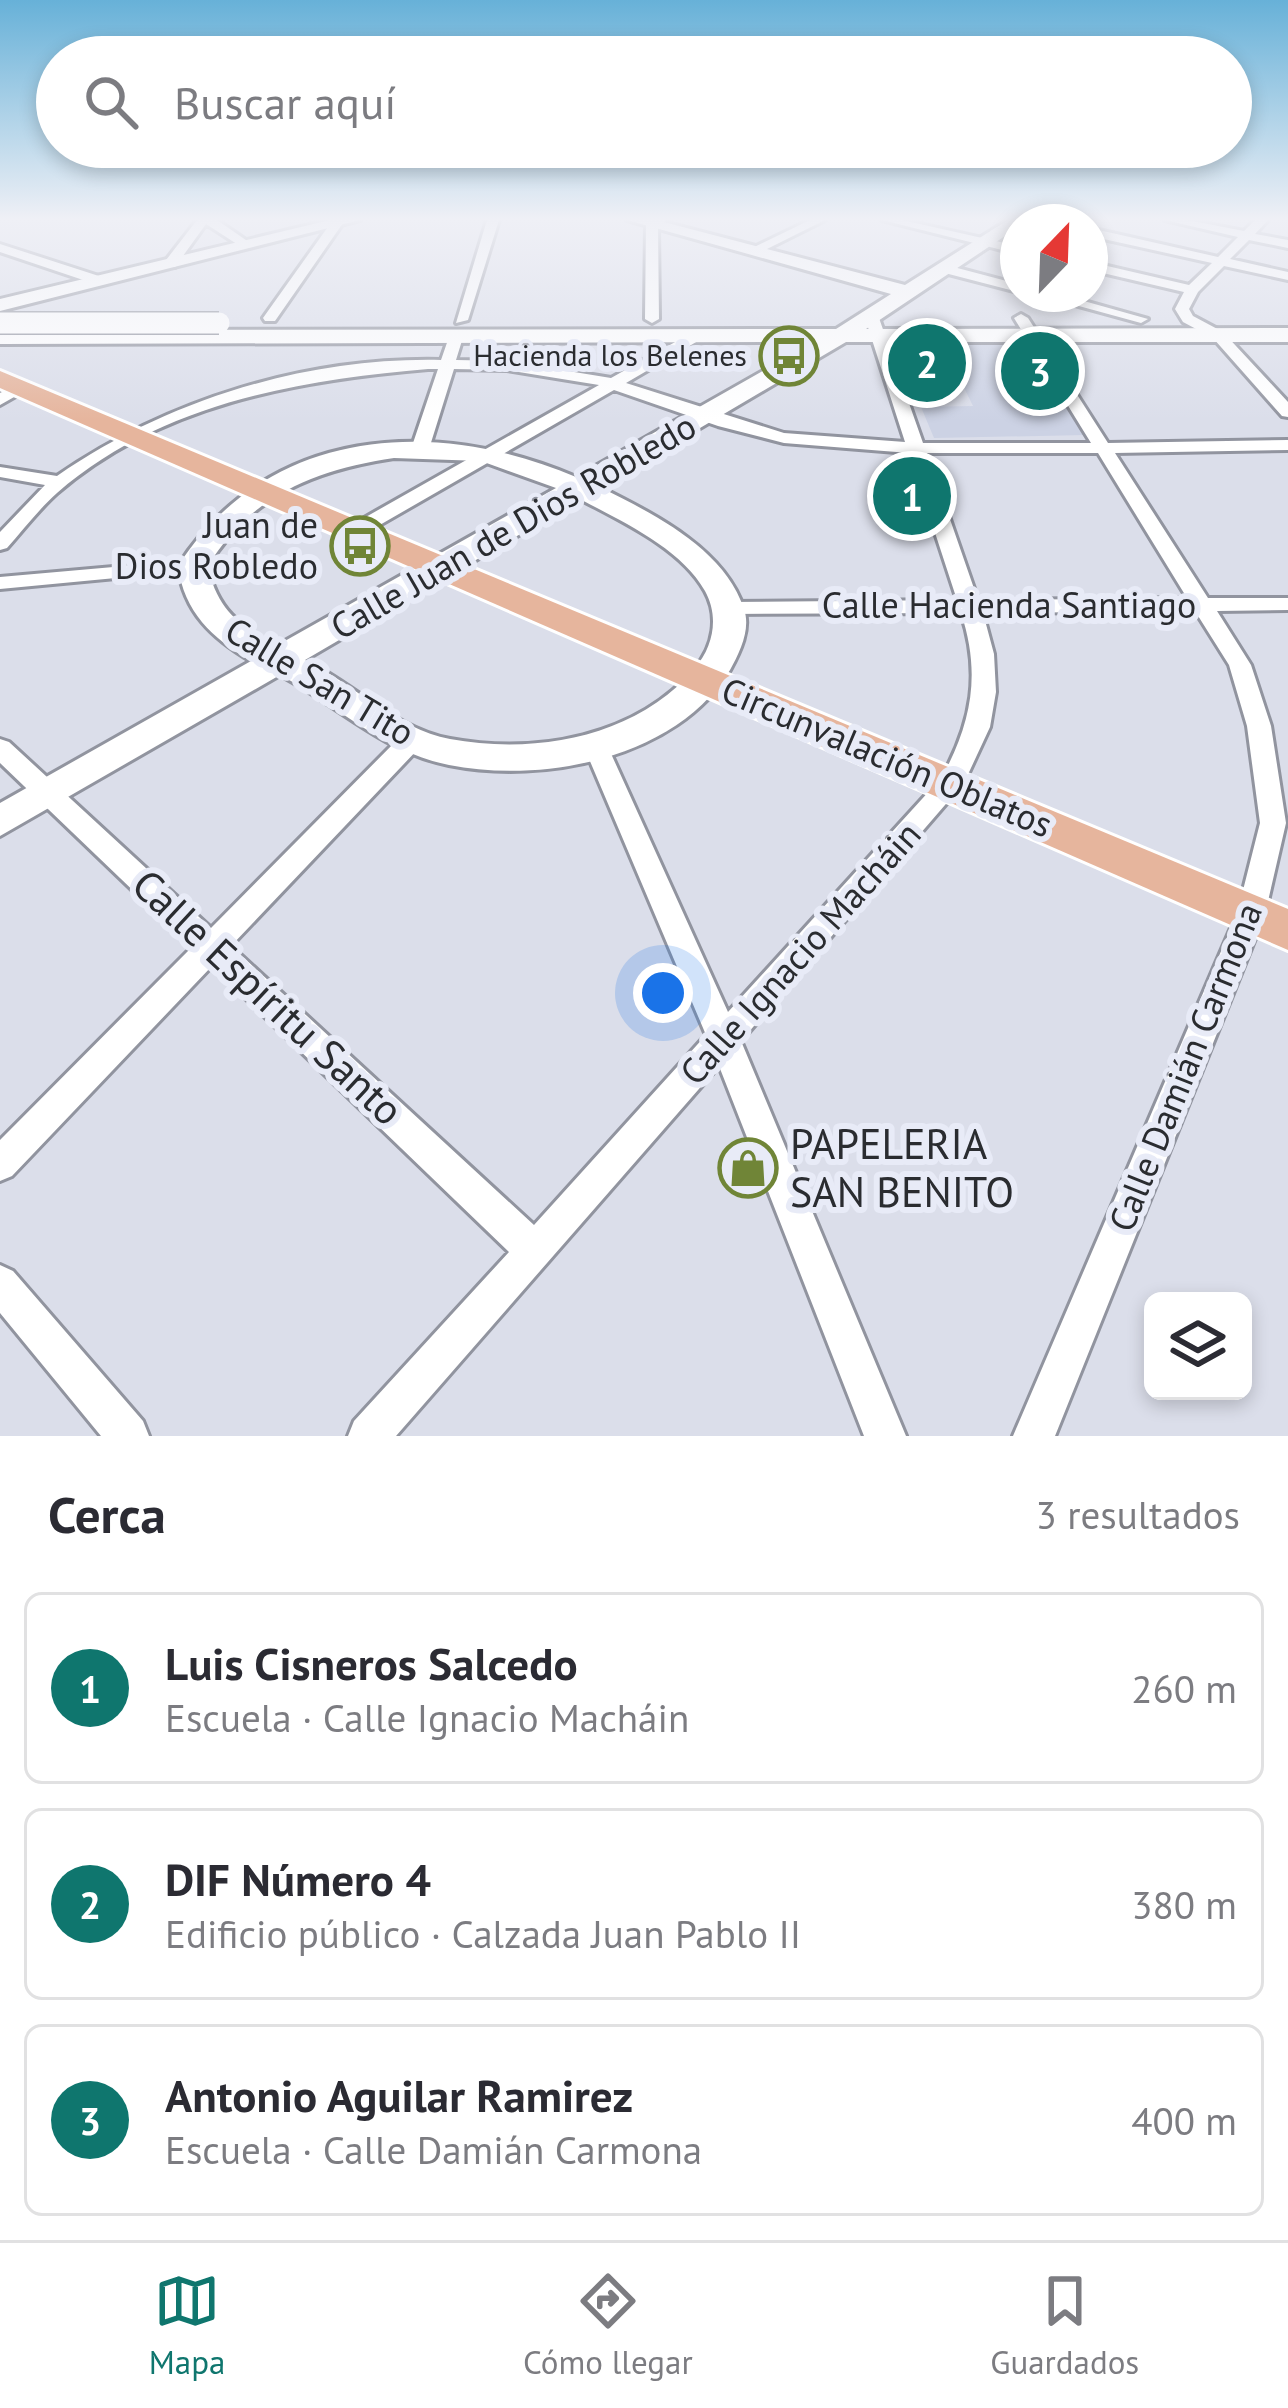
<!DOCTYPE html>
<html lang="es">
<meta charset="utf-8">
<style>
:root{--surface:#fff;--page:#f7f7f7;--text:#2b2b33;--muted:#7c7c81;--line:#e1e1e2;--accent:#0f766e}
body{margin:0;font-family:"PT Sans",sans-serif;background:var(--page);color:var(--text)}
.controls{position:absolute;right:36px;bottom:36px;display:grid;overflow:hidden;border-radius:18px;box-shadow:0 6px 18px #0003}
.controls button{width:108px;height:108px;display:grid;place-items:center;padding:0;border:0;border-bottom:3px solid var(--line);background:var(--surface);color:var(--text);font:60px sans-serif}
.compass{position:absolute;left:1000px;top:204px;width:108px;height:108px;border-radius:50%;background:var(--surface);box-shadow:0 6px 18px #0003;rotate:23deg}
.you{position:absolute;left:663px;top:993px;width:42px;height:42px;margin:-30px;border:9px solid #fff;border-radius:50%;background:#1a73e8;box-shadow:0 0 0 18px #1a73e833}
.badge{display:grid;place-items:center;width:78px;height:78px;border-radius:50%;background:var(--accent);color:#fff;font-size:39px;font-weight:700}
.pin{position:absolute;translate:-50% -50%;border:6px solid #fff;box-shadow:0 3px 12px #0006}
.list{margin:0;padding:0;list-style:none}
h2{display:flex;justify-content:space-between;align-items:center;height:156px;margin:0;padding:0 48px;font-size:51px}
h2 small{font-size:39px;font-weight:400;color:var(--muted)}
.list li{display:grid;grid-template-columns:78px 1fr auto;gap:36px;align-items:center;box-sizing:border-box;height:192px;margin:0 24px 24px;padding:0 24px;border:3px solid var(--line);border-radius:18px}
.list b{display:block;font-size:45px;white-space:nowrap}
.list p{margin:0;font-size:39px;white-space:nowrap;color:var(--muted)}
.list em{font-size:39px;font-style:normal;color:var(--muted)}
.icon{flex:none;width:66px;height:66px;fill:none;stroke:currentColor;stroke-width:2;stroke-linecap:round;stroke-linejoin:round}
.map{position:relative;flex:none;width:1288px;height:1436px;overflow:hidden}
.search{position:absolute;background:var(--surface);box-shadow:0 6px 18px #0003;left:36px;right:36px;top:36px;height:132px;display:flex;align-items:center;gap:30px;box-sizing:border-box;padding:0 42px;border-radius:66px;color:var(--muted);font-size:45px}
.sheet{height:804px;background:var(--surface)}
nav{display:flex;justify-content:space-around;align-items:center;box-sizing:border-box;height:168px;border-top:3px solid var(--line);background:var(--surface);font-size:33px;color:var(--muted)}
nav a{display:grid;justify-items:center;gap:6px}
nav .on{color:var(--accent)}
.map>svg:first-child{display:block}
</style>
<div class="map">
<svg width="1288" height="1436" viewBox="0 0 1288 1436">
<rect width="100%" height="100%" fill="#dbdeea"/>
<path fill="#ccd2e4" d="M942,343l85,1 59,91 -152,3 -13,-31 52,-1z"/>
<path fill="#f6a992" d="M918,346h25l14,27h-50l-8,-20h22z"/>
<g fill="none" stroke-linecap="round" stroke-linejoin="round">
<defs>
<path id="street" d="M197,220h20l36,25 -10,3 -37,-24 -31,43h-10l-2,-3z
M326,220l17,3 -68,98h-10l-2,-3 67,-94z
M487,220h12l-31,100 -12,3z
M652,220h15l-9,6 1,93 -7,4 -7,-4 1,-95z
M810,220h15l-68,34 -11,-3z
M882,220h20l116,26v8z
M1026,220h20l2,2h-21z
M1165,220h22l57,11 11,-11h13l-13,14 33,6v8l-39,-8 -19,19 58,13v8l-64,-14 -26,26 -9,17 4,7 30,16 65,70v15l-6,-1 -69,-78 -30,-16 -8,-13 9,-17 -94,-22v-8l99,23 23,-22 -122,-27v-8l128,29 20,-20z
M0,244l105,34 2,3 -12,3 -95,-32z
M946,265l72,19v8l-77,-20v-6z
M1035,294h24l89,25 -7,4z
M872,314l7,4 44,125h168l-77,-125 7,-4 7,4 80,125 180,-3v10l-173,3 93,145h80v12l-71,1 34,54 20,61 15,97 -21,91 -210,522h-42l224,-522 23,-91 -13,-97 -18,-61 -34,-54 -212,2 11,41 2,38 -6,35 -26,56 -223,258 165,395h-42l-145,-370 -323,370h-48l6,-15 155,-169 -297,-286 -200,210 -12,5v-41l192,-193 -192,-184v-24l9,3 202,186 191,-193h18l3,6 -3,6 -189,199 303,279 172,-190 -122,-288 3,-6 9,-3 12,9 120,265 214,-235c30,-55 39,-104 19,-164l-232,1 -11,-6 11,-6 228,-2 -48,-147 -125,-10 -66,-17 -104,-36 -236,136h-14v-8l235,-133 -92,-15 -53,-1 -25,80 -9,5 -9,-5 27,-80h-10c-130,11 -269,35 -371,124 -18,16 -34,37 -50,55l-7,2v-18l45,-47 -45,-8v-10l57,9c110,-76 249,-119 384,-116l9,-26 7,-4 7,4 -8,26 51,1 104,17 82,-46h10v6l-77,45 158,50 121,9 -40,-124zM927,453h171l89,145 -209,2z
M16,385l14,3 -30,17v-12z
M193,560l10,6 -3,4 -200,19v-12z
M0,1265l13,6 130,150 6,15h-48l-101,-123z"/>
<path id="secondary" d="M330,220h30l-360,91v-12z
M627,220h29l249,65 103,-65h21l-163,109 422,-1v14h-442l-246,145c53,27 124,61 144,122 7,20 -4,43 -14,61 -53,88 -186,114 -281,95 -66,-13 -111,-60 -169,-90l-280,161v-33l251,-142c-39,-23 -67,-49 -73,-95 89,-139 256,-150 398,-89l238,-135 -814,2v-14l836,-1 55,-35zM394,458l87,3 75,27 -280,158c-36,-19 -60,-38 -68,-80 43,-71 107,-96 186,-108zM580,499c41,22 101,49 125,92 14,25 9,55 -10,77 -58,69 -159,87 -245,71 -54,-10 -96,-55 -145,-79z"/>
<path id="primary" d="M0,371l1288,538v41l-1288,-562z"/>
</defs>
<use href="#street" stroke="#91949f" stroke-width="6"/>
<use href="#secondary" stroke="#91949f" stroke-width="6"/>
<use href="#primary" stroke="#fff" stroke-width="6"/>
<use href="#street" fill="#fff" fill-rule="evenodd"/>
<use href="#secondary" fill="#fff" fill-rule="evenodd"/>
<use href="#primary" fill="#e6b59d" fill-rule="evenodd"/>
<defs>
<path id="secondary-bridge" d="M0,323h219"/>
</defs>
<use href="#secondary-bridge" stroke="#91949f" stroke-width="24" stroke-linecap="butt"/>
<use href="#secondary-bridge" stroke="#fff" stroke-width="21"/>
</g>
<linearGradient id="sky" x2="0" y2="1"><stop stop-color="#67b1d8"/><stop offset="0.52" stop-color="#eff0f6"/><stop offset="1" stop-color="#eff0f6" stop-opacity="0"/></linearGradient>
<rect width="1288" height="421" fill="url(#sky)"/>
<defs>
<symbol id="bus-ring" viewBox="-11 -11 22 22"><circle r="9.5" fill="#e8ebf7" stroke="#708537" stroke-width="1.5"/><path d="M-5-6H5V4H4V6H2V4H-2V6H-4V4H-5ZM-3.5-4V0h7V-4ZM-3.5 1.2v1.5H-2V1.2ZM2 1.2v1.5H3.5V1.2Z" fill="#708537"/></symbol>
<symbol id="shop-ring" viewBox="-11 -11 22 22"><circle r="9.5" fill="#e8ebf7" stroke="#708537" stroke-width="1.5"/><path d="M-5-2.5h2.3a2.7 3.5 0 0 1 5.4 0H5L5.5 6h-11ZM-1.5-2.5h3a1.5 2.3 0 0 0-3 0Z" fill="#708537"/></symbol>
</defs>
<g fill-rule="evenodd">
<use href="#bus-ring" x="756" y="323" width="66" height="66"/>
<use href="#bus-ring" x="327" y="513" width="66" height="66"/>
<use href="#shop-ring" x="715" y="1135" width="66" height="66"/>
</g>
<g text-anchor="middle" stroke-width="12" stroke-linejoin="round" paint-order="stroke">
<g font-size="30" fill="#2a2c30" stroke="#e8ebf7" text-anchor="end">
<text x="747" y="366">Hacienda los Belenes</text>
</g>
<g font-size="36" fill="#2a2c30" stroke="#e8ebf7" text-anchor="end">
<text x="318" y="538">Juan de<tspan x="318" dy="41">Dios Robledo</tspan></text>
</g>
<g font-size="36" fill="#2a2c30" stroke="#e8ebf7">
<text transform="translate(513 526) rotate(-30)" y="13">Calle Juan de Dios Robledo</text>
<text x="1009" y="618">Calle Hacienda Santiago</text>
<text transform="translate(320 681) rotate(31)" y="13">Calle San Tito</text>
<text transform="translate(887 757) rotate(23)" y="13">Circunvalación Oblatos</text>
<text transform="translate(800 953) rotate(-48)" y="13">Calle Ignacio Macháin</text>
<text transform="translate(1185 1067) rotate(-68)" y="13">Calle Damián Carmona</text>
</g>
<g font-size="42" fill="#2a2c30" stroke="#e8ebf7">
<text transform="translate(268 997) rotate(43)" y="15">Calle Espíritu Santo</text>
</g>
<g font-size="42" fill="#2a2c30" stroke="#e8ebf7" text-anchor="start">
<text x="790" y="1159">PAPELERIA<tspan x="790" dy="48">SAN BENITO</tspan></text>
</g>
</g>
</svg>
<div class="controls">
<button><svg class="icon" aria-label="layers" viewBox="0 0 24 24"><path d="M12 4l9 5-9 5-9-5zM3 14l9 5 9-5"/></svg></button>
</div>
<svg class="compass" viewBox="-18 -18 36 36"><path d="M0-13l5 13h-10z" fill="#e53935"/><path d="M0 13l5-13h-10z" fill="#7c7c81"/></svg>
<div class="you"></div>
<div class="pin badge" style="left:912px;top:496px">1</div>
<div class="pin badge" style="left:927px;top:363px">2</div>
<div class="pin badge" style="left:1040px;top:371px">3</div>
<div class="search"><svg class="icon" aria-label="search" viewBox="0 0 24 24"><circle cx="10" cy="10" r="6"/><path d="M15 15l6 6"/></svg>Buscar aquí</div>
</div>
<section class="sheet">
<h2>Cerca<small>3 resultados</small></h2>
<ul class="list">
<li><span class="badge">1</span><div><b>Luis Cisneros Salcedo</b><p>Escuela · Calle Ignacio Macháin</p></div><em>260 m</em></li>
<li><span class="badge">2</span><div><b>DIF Número 4</b><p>Edificio público · Calzada Juan Pablo II</p></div><em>380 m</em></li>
<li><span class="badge">3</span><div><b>Antonio Aguilar Ramirez</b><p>Escuela · Calle Damián Carmona</p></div><em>400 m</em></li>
</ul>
</section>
<nav>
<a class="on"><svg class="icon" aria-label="map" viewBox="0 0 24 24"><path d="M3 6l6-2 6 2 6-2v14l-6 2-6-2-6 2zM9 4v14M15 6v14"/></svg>Mapa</a>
<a><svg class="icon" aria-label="directions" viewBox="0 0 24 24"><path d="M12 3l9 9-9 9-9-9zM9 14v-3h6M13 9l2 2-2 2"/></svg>Cómo llegar</a>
<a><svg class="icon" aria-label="saved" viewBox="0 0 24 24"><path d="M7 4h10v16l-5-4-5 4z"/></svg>Guardados</a>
</nav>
